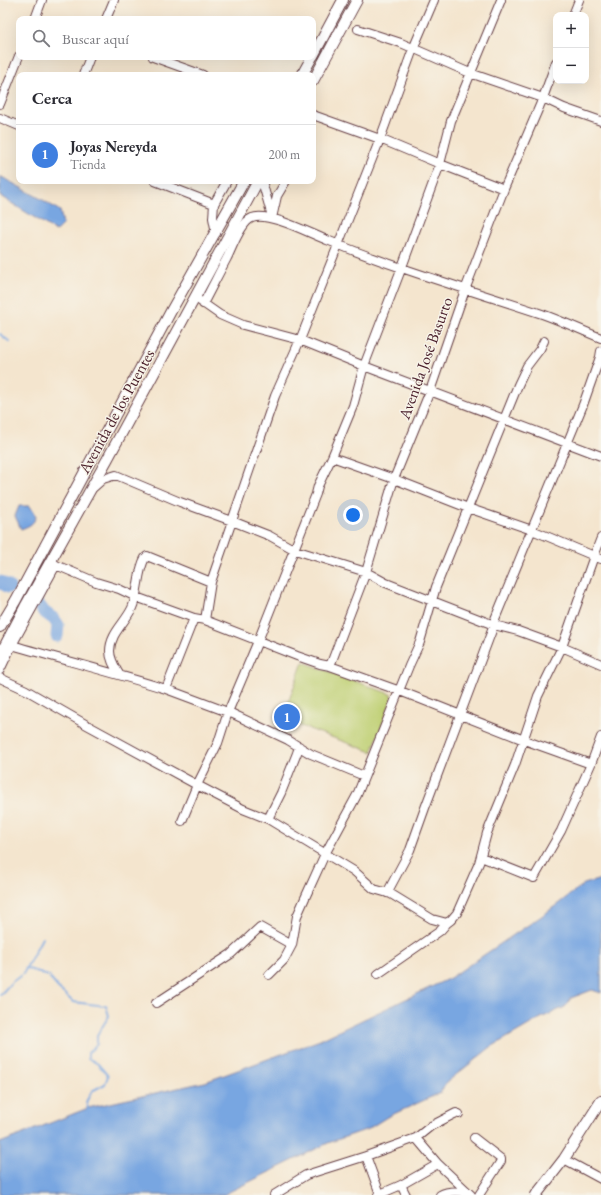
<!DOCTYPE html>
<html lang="es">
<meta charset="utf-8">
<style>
:root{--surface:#fff;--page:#f7f7f7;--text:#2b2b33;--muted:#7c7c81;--line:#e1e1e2;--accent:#1a73e8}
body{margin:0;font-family:"EB Garamond",serif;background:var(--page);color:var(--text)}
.controls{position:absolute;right:12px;top:12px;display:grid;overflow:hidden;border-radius:8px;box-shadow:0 4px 16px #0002}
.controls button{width:36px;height:36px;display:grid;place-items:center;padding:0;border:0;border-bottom:1px solid var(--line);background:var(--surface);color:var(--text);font:20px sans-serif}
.you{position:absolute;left:353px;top:515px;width:14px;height:14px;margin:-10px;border:3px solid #fff;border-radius:50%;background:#1a73e8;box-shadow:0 0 0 6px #1a73e833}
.badge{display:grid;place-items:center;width:26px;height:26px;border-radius:50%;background:var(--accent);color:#fff;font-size:13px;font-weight:700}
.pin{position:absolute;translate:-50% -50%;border:2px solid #fff;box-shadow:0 1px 4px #0006}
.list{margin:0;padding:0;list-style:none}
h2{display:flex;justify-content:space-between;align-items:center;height:52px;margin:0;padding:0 16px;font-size:17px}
h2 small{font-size:13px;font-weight:400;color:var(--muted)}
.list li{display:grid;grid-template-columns:26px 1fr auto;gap:12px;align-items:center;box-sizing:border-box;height:60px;padding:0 16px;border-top:1px solid var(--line)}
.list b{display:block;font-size:15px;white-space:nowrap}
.list p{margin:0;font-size:13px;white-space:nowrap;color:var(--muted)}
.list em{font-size:13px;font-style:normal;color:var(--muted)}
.icon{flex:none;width:22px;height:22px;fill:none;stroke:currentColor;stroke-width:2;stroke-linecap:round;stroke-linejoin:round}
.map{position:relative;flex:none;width:601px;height:1195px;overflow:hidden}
.search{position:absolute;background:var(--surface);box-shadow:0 4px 16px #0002;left:16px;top:16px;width:300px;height:44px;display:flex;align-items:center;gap:10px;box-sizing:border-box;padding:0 14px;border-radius:8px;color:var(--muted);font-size:15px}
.panel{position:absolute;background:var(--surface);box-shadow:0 4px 16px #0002;left:16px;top:72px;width:300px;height:112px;border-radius:8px}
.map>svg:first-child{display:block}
</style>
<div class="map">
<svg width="601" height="1195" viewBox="0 0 601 1195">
<rect width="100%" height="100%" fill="#f7f3e8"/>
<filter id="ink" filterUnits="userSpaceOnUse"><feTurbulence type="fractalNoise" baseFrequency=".025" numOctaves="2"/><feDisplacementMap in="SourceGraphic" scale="8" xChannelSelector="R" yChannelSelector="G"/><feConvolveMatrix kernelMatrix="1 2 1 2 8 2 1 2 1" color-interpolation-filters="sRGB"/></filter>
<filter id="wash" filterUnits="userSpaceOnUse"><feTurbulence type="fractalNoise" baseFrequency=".012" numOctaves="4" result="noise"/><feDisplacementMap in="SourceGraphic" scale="16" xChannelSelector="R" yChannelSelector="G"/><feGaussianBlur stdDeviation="0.9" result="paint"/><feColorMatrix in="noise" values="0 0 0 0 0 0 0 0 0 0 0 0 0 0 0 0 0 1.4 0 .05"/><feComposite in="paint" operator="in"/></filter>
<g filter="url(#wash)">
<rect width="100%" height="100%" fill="#f4e5ce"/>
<path fill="#becf71" stroke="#84774e" d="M303,662l90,33 -21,57 -90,-33z"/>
<path fill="#78a6e1" stroke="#616286" d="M0,176l43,24 17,11 3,13 -7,7 -56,-35z
M19,506h11l6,10c-2,8 -7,10 -15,13l-6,-13z
M601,879v114l-9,-3 -21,8 -6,9 -24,11 -50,29 -44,35 -7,11 -53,24 -19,12 -40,14 -105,52h-223v-52l88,-35 117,-26 115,-42 130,-62 96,-65 38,-29z"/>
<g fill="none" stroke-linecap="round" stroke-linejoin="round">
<path stroke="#78a6e1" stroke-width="2" d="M0,334l10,8
M26,968l22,8 12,14 13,12 33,4 3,10 -12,19v9l-9,9v5l10,6 10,12 -3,8 -13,7 -6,11 2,6
M0,995l12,-13 11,-8 19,-36"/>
<path stroke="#78a6e1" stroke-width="13" d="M0,582l9,5
M38,604l6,8 10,7 4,6 -1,11"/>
</g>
</g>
<g filter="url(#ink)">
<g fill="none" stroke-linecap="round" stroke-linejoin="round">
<defs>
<path id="minor" d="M573,15l6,-15
M35,19l7,-19
M106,19l8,-19
M358,29l43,14 69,30 73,25 21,10 37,13
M153,57l50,18
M83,75l7,-18
M0,104l19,-48
M313,115l67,24 60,25 64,25
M0,118l19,8
M155,181l59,23
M262,181l9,32
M272,218l5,-22 9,-15
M216,233l-3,-15 1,-14 13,-23
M200,301l20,14 23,10 57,15 64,26 237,90
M203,304c8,-15 16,-31 24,-46 5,-10 14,-36 25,-40 16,-7 59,16 75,22 70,29 143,50 215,74 20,7 39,16 59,24
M332,457l62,22 74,29 64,22 62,26 -32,91 -24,49 -23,69 -28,68 -8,30 -22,50 -6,7 -4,3 -7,8 -62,43
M94,487l9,-8 13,-4 64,27 52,19 38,15 25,14 71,22 20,11 108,42 24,6 44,16 39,17
M601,538l-7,18 7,3
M51,560l5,5 40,17 23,7 17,8 58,21 11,2 92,36 23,8 10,2 70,25 124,49 67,24
M205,620l6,-38 64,-186 25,-56 38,-95 42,-106 33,-90 21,-49
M12,645c51,15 103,28 154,44l28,-71
M330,666l36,-94 28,-93 36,-88 35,-101 39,-101 39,-91 13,-36
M0,670l12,-25 44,-80
M119,674c-4,-7 -9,-14 -9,-23 0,-17 15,-28 22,-43 7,-15 5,-36 13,-50l2,-2 64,26
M0,678l26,12 61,35 110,60 21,-42 10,-31 30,-71 58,-147 2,-8 14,-29 21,-51 11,-40 38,-99 38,-103 11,-43 50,-121
M166,689l67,25 55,26 23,14 53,22
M268,819l13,-26 16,-40 2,-7
M182,821l15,-36 46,24 25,10 86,52 20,18 17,5 41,25 15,4
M481,857l53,21 27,-47 30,-67 10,-27
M387,893l23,-43 15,-42 69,-183 1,-6 88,-214 17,-48 1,-6
M269,975l15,-15 8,-15 5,-29 8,-18 20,-44 32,-59 52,-129 11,-24 16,-55 82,-202 9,-19 13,-17 4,-8
M156,1003l75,-49 29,-27 32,18
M416,1138l15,-12 25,-13 3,1
M474,1138l27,21v2l-22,34
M366,1156l14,38
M564,1159l37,20
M401,1185l5,10
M274,1195l32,-20 60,-19 50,-18 22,26 33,31
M378,1195l23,-10 37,-21
M440,1195c9,-5 18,-4 27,-2"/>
<path id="major" d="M313,56l30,-56
M302,75l10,-18
M313,81l44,-81
M0,627l16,-27 155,-289 73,-130
M0,655l25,-48 82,-147 151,-279
M536,1195l28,-36 37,-58"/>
</defs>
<use href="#minor" stroke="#643d43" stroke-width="10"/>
<use href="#major" stroke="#643d43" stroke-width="12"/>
<use href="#minor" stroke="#fff" stroke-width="8"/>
<use href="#major" stroke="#fff" stroke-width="10"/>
</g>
</g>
<g text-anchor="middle" stroke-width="3" stroke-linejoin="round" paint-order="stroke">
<g font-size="16" fill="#4a1f2b" stroke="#f7f3e8">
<text transform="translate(425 358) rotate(-70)" y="6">Avenida José Basurto</text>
<text transform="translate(116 411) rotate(-61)" y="6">Avenida de los Puentes</text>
</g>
</g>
</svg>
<div class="controls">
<button>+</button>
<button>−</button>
</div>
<div class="you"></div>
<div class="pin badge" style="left:287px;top:717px;background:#3f7fe0">1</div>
<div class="search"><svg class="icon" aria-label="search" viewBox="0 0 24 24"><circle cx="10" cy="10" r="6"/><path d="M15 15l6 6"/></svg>Buscar aquí</div>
<section class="panel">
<h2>Cerca<small></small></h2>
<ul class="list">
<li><span class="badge" style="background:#3f7fe0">1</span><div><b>Joyas Nereyda</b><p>Tienda</p></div><em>200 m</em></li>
</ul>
</section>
</div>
